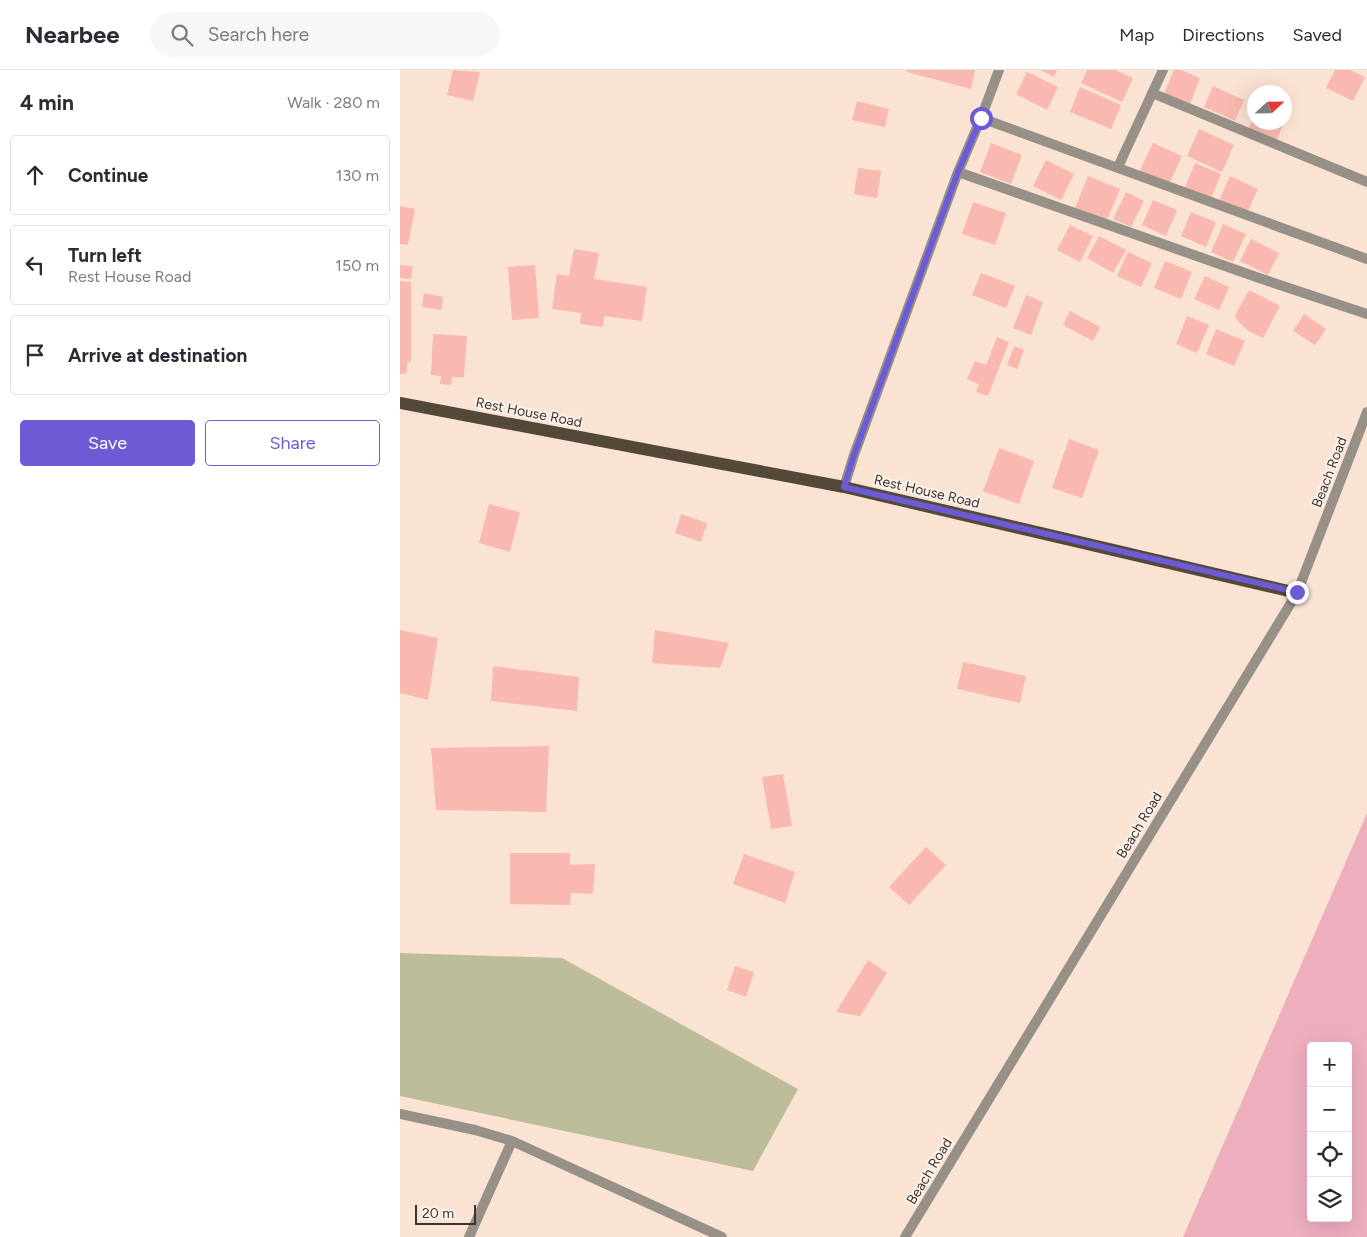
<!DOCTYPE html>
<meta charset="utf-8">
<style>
:root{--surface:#fff;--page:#f7f7f7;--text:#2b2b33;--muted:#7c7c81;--line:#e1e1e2;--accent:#6c5bd5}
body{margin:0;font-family:Figtree,sans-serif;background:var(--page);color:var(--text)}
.controls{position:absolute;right:15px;bottom:15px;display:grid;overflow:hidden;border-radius:5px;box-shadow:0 5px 20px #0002}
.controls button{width:45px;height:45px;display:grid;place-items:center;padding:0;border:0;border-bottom:1px solid var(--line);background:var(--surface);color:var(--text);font:25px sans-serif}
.compass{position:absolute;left:847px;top:15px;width:45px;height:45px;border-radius:50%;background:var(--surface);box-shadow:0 5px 20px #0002;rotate:68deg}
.scale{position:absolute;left:15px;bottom:12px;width:61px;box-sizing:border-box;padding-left:5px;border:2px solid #3d332d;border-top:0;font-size:14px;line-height:18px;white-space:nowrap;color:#3d332d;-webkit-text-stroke:4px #fdf3ed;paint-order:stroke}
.stop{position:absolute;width:15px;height:15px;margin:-11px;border:4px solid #6c5bd5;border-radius:50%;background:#fff}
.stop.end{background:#6c5bd5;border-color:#fff;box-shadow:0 1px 5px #0008}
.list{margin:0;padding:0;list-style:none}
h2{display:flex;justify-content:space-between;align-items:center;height:65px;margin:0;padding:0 20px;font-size:21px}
h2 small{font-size:16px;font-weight:400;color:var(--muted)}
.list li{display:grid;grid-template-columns:32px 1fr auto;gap:15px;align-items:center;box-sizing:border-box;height:80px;margin:0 10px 10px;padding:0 10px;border:1px solid var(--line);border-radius:5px}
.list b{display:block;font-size:19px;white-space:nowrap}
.list p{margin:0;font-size:16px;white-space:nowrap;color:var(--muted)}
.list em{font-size:16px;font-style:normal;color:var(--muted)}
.actions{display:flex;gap:10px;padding:15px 20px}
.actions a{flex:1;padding:11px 0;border:1px solid var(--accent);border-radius:5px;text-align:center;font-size:18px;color:var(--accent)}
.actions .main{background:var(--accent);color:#fff}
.icon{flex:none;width:28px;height:28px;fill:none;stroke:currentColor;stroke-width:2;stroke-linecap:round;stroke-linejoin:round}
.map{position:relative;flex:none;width:967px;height:1167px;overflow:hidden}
header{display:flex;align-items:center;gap:30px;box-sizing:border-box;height:70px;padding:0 25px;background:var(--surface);border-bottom:1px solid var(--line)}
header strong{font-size:24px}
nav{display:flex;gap:28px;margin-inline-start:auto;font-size:18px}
.search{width:350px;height:45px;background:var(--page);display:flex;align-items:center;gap:12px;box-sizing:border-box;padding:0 18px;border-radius:28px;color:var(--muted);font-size:19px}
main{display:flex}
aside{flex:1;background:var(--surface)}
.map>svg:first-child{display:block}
</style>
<header>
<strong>Nearbee</strong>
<div class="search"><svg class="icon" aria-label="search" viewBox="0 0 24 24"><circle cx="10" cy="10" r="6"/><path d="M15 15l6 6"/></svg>Search here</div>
<nav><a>Map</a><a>Directions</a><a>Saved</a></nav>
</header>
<main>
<aside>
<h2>4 min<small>Walk · 280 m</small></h2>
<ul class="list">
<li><svg class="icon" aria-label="ahead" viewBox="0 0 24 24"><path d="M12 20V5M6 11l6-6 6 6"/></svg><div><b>Continue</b></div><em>130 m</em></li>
<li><svg class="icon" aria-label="left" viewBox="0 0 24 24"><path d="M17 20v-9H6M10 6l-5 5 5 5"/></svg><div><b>Turn left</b><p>Rest House Road</p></div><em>150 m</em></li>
<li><svg class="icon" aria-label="arrive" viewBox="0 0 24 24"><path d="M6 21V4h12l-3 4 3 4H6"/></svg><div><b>Arrive at destination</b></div></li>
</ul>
<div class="actions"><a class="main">Save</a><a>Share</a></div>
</aside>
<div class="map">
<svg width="967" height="1167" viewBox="0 0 967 1167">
<rect width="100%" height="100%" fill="#fbe3d3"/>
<path fill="#bdbc98" d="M0,883l162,5 236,131 -45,82 -353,-75z"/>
<path fill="#edaebe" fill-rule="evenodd" d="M967,743v424h-184zM911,976h37v172h-37z"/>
<path fill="#f9b9b0" d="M53,0l27,2 -7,29 -26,-6z
M507,0h68l-4,19 -64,-17z
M640,0h17l-3,7z
M687,0h28l18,8 -11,24 -41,-19z
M774,0h7l19,8 -10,26 -26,-11z
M935,0h15l15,7 -12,24 -27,-13z
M627,2l31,15 -11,23 -31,-16z
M813,16l31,14 -9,21 -31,-14z
M680,17l41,18 -10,24 -41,-17z
M457,31l32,8 -4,18 -33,-7z
M854,45v7h30l-7,18 -28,-12z
M799,59l35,16 -12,27 -35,-16z
M591,73l31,12 -11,29 -31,-12z
M753,73l29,13 -14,30 -29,-14z
M646,90l28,14 -13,26 -28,-14z
M795,93l26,11 -11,27 -26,-12z
M458,98l23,3 -4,27 -23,-4z
M688,106l32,13 -14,33 -31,-14z
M830,106l28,13 -11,24 -28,-13z
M726,122l18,9 -13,26 -18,-8z
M753,130l24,10 -11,26 -24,-11z
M573,132l33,11 -11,32 -33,-11z
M0,136l15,3 -7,36 -8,-1z
M791,142l25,10 -10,25 -25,-11z
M823,154l23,10 -13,28 -22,-10z
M670,155l23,11 -13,26 -23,-12z
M699,166l27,14 -13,23 -26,-15z
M851,169l28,14 -11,22 -28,-14z
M174,179l25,4 -5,26 53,8 -5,34 -38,-5 -1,11 -23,-3 1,-11 -29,-4 5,-35 12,2z
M728,182l24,11 -11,24 -24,-11z
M765,191l27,11 -11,27 -27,-11z
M0,195l13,1 -2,13 -11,-1z
M135,195l4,53 -27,2 -4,-53z
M581,203l34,13 -9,22 -34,-13z
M805,206l24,11 -10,23 -25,-11z
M0,211l11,1v80h-4v11l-7,1z
M849,220l31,16 -17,32 -15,-7 -11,-11 -2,-5z
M24,223l19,4 -2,13 -19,-3z
M626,225l17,7 -12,33 -18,-7z
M670,241l30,16 -7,14 -30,-16z
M904,244l22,15 -11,16 -22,-14z
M787,246l22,9 -12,28 -21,-9z
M816,259l29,12 -11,25 -28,-12z
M33,264l34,2 -3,41h-12l-1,8 -11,-1 1,-8 -10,-1z
M597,267l12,5 -21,54 -12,-4 3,-8 -12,-5 8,-18 11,4z
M614,276l10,4 -7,19 -10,-4z
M669,369l30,11 -17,48 -30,-10z
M599,378l35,13 -15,43 -36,-13z
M89,434l31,8 -10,40 -31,-9z
M281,444l26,9 -6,19 -26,-9z
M0,560l38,8 -10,62 -28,-7z
M255,560l74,13 -9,25 -68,-5z
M563,592l63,14 -6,27 -63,-14z
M93,596l86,11 -2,34 -86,-10z
M149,676l-3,66 -110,-2 -5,-62z
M383,704l9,52 -21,3 -9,-52z
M526,777l20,18 -37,40 -20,-18z
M110,783h60v12l25,-1 -2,30 -22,-1 -1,12 -60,-1z
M344,784l51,18 -10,31 -52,-19z
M468,890l19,13 -27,43 -24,-4z
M335,896l19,6 -8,25 -19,-7z"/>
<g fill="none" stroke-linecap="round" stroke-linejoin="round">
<path stroke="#969087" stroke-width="10" d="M752,23l215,89
M581,48l386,141
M718,97l45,-97
M558,102l304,107 105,35
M444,417l10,-32 104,-283 23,-54 18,-48
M0,1044l75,16 37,11 210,96
M69,1167l43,-96
M505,1167l392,-644 70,-181"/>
<path stroke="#544939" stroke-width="12" d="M0,333l444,84 453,106"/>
</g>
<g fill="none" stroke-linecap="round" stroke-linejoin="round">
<path stroke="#6c5bd5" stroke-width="6" d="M581,48l-23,54 -104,283 -10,32 453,105"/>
</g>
<g text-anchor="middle" stroke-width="4" stroke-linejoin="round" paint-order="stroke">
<g font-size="14" fill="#3d332d" stroke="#fdf3ed">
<text transform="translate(129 342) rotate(11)" y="5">Rest House Road</text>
<text transform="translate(929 402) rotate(-69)" y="5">Beach Road</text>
<text transform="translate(527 421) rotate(13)" y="5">Rest House Road</text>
<text transform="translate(739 755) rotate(-59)" y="5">Beach Road</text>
<text transform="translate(529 1101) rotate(-59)" y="5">Beach Road</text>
</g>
</g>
</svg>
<div class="controls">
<button>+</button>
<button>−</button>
<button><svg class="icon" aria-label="locate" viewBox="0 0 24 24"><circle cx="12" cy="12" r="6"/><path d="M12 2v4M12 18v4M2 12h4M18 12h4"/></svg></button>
<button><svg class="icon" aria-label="layers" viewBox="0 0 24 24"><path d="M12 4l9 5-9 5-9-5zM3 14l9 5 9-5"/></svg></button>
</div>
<svg class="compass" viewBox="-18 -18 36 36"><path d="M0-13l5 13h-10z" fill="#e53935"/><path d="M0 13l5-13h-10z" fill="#7c7c81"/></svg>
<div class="scale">20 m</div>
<div class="stop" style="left:581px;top:48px"></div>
<div class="stop end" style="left:897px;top:522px"></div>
</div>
</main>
